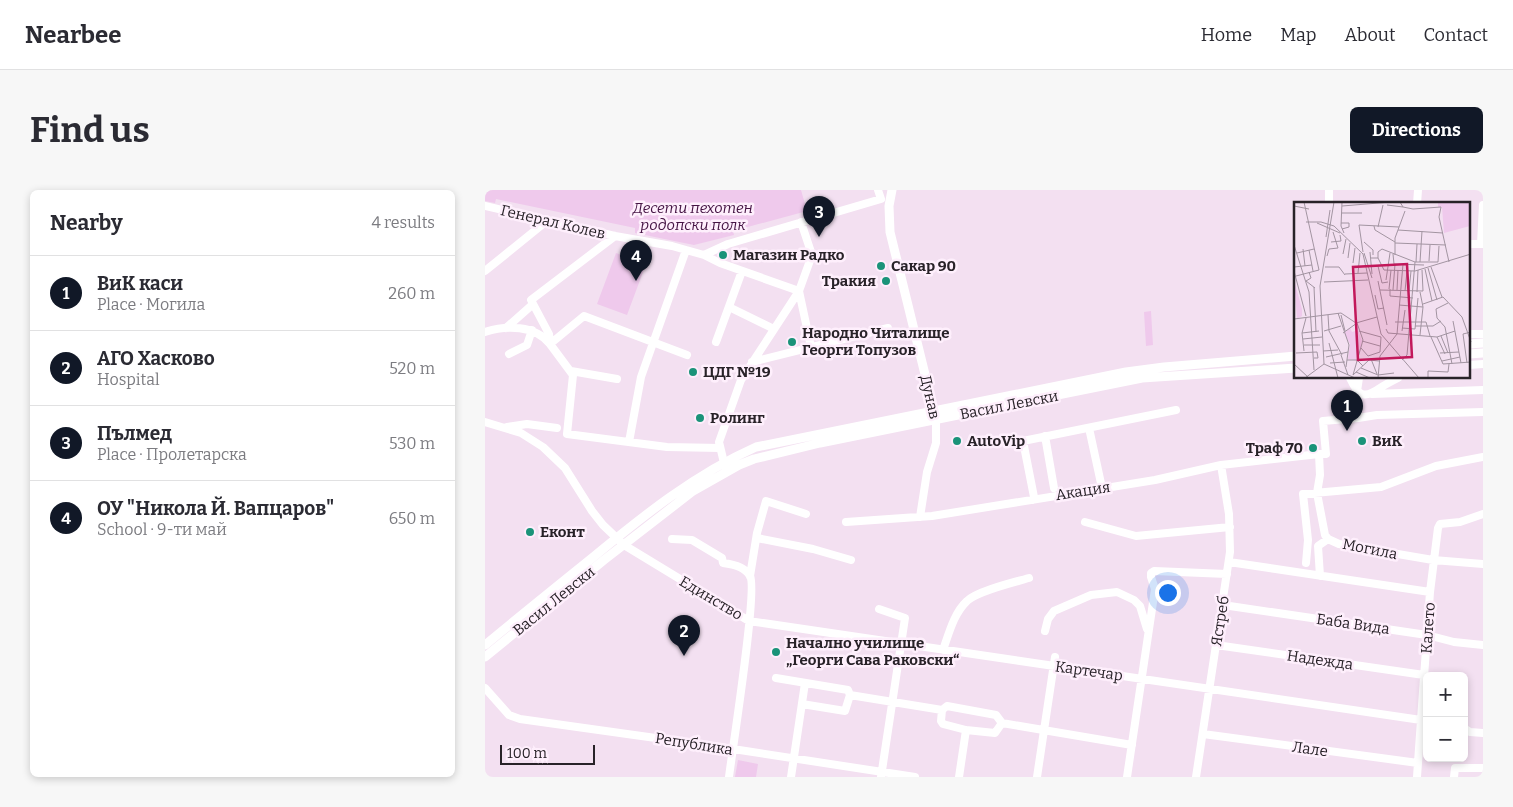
<!DOCTYPE html>
<meta charset="utf-8">
<style>
:root{--surface:#fff;--page:#f7f7f7;--text:#2b2b33;--muted:#7c7c81;--line:#e1e1e2;--accent:#111827}
body{margin:0;font-family:Bitter,serif;background:var(--page);color:var(--text)}
.controls{position:absolute;right:15px;bottom:15px;display:grid;overflow:hidden;border-radius:8px;box-shadow:0 2px 8px #0003}
.controls button{width:45px;height:45px;display:grid;place-items:center;padding:0;border:0;border-bottom:1px solid var(--line);background:var(--surface);color:var(--text);font:25px sans-serif}
.scale{position:absolute;left:15px;bottom:12px;width:95px;box-sizing:border-box;padding-left:5px;border:2px solid #282228;border-top:0;font-size:14px;line-height:18px;white-space:nowrap;color:#282228;-webkit-text-stroke:4px #feeffc;paint-order:stroke}
.you{position:absolute;left:682px;top:402px;width:18px;height:18px;margin:-12px;border:4px solid #fff;border-radius:50%;background:#1a73e8;box-shadow:0 0 0 8px #1a73e833}
.badge{display:grid;place-items:center;width:32px;height:32px;border-radius:50%;background:var(--accent);color:#fff;font-size:16px;font-weight:700}
.pin{position:absolute;translate:-50% -41px;filter:drop-shadow(0 1px 2px #0008)}
.pin::after{content:'';position:absolute;top:26px;width:18px;height:15px;background:inherit;clip-path:polygon(0 0,100% 0,50% 100%)}
.list{margin:0;padding:0;list-style:none}
h2{display:flex;justify-content:space-between;align-items:center;height:65px;margin:0;padding:0 20px;font-size:21px}
h2 small{font-size:16px;font-weight:400;color:var(--muted)}
.list li{display:grid;grid-template-columns:32px 1fr auto;gap:15px;align-items:center;box-sizing:border-box;height:75px;padding:0 20px;border-top:1px solid var(--line)}
.list b{display:block;font-size:19px;white-space:nowrap}
.list p{margin:0;font-size:16px;white-space:nowrap;color:var(--muted)}
.list em{font-size:16px;font-style:normal;color:var(--muted)}
.map{position:relative;flex:none;width:998px;height:587px;overflow:hidden;border-radius:8px}
header{display:flex;align-items:center;gap:30px;box-sizing:border-box;height:70px;padding:0 25px;background:var(--surface);border-bottom:1px solid var(--line)}
header strong{font-size:24px}
nav{display:flex;gap:28px;margin-inline-start:auto;font-size:18px}
.intro{display:flex;align-items:center;justify-content:space-between;box-sizing:border-box;height:120px;padding:0 30px}
h1{margin:0;font-size:35px}
.button{padding:12px 22px;border-radius:8px;background:var(--accent);color:#fff;font-size:18px;font-weight:700}
main{display:flex;gap:30px;padding:0 30px}
aside{flex:1;background:var(--surface);border-radius:8px;box-shadow:0 2px 8px #0003}
.map>svg:first-child{display:block}
</style>
<header>
<strong>Nearbee</strong>
<nav><a>Home</a><a>Map</a><a>About</a><a>Contact</a></nav>
</header>
<div class="intro"><h1>Find us</h1><a class="button">Directions</a></div>
<main>
<aside>
<h2>Nearby<small>4 results</small></h2>
<ul class="list">
<li><span class="badge">1</span><div><b>ВиК каси</b><p>Place · Могила</p></div><em>260 m</em></li>
<li><span class="badge">2</span><div><b>АГО Хасково</b><p>Hospital</p></div><em>520 m</em></li>
<li><span class="badge">3</span><div><b>Пълмед</b><p>Place · Пролетарска</p></div><em>530 m</em></li>
<li><span class="badge">4</span><div><b>ОУ &quot;Никола Й. Вапцаров&quot;</b><p>School · 9-ти май</p></div><em>650 m</em></li>
</ul>
</aside>
<div class="map">
<svg width="998" height="587" viewBox="0 0 998 587">
<rect width="100%" height="100%" fill="#f3e0f1"/>
<path fill="#efc9ec" d="M0,0h316l6,21 -74,20 1,4 -40,10 -59,-12v-5l-139,-29 -1,4 -10,-2z
M131,63l30,11 -19,51 -30,-11z
M666,121l2,34 -7,1 -2,-34z
M253,570l20,4 -2,13h-21z"/>
<g fill="none" stroke-linecap="round" stroke-linejoin="round">
<path stroke="#fff" stroke-width="8" d="M844,14v-14
M932,14l1,-14
M0,16l130,30 57,10 32,9 24,-11 153,-45 -3,-9
M130,46l-84,64 18,34 1,10 23,31 -6,59 100,13 53,1
M984,54h14
M996,54l2,-39
M219,65l16,8 79,28 12,56
M0,81l63,-51
M244,117l45,22
M21,138l26,-23
M0,142c21,-7 50,-7 65,12l34,-28 103,39
M984,144h14
M231,152l26,-71
M24,164l18,-9 5,-15
M267,172l136,-34
M984,175l14,-1
M86,181l46,8
M865,188c8,17 13,22 30,10 6,-4 12,-7 18,-10
M874,188l-2,13 1,27 19,-3 106,-3
M887,204l111,-4
M873,228l-35,3 3,33h-7l1,21 -3,18 8,42 3,4 11,5 94,16 50,4
M0,232l36,11 22,14 22,21 27,43 11,14 21,20 125,76 672,99 6,-4
M22,237l20,-3 30,4
M604,238l13,60
M560,246l9,52
M144,252l12,-65 45,-127
M240,277l-6,-25 22,-62 58,-89 13,-36 -11,-33
M548,310l1,-3 -11,-56 153,-31
M435,327l7,-45 9,-29v-23
M361,332l86,-6 223,-36 66,-15 98,-11
M600,332l51,14 94,-9
M272,348l56,11 38,11
M187,349l20,1 30,18 1,5c9,1 22,4 27,13 8,12 -18,176 -21,201
M744,372l201,30
M821,373l2,-23 -5,-46 78,-7 55,-21 47,-9
M265,386l7,-43 9,-32 40,13
M835,386l-2,-30 10,-7
M738,415l204,30 27,7 29,3
M394,419l26,9 -24,159
M560,441l3,-12 6,-8 37,-16 26,-3 17,8 6,6 7,23
M731,455l208,30
M458,460c6,-17 11,-37 24,-49 10,-10 48,-19 62,-23
M291,488l72,12 2,5 92,15 -1,11 2,3 23,6 29,3 7,-10
M0,498l24,27 11,4 200,28 195,30
M317,514l43,7 5,-16
M457,520l5,-4 49,9 6,8 130,22
M979,538l6,4 13,1
M718,544l215,29
M306,587l14,-94
M474,587l7,-47
M552,587l18,-120
M642,587l28,-188 -4,-12v-4l3,-2 73,3
M711,587l34,-225 -1,-38 -8,-49
M932,587l13,-185 8,-64 2,-4 20,-2 23,-8
M969,587l1,-9h28"/>
<path stroke="#fff" stroke-width="9" d="M407,0l-3,16 1,26 45,183
M984,154l14,-1
M984,164l14,-1
M0,455c35,-29 71,-58 107,-87 51,-42 103,-84 164,-111l370,-75 38,-5 132,-11
M0,467l119,-97 89,-69 46,-26 15,-6 66,-16 322,-65 154,-10"/>
</g>
<g fill="#1a9379" stroke="#feeffc" stroke-width="2">
<circle cx="238" cy="65" r="5"/>
<circle cx="396" cy="76" r="5"/>
<circle cx="401" cy="91" r="5"/>
<circle cx="307" cy="152" r="5"/>
<circle cx="208" cy="182" r="5"/>
<circle cx="215" cy="228" r="5"/>
<circle cx="472" cy="251" r="5"/>
<circle cx="877" cy="251" r="5"/>
<circle cx="828" cy="258" r="5"/>
<circle cx="45" cy="342" r="5"/>
<circle cx="291" cy="462" r="5"/>
</g>
<g text-anchor="middle" stroke-width="5" stroke-linejoin="round" paint-order="stroke">
<g font-size="15" font-style="italic" fill="#451444" stroke="#feeffc">
<text x="208" y="23">Десети пехотен<tspan x="208" dy="17">родопски полк</tspan></text>
</g>
<g font-size="15" fill="#282228" stroke="#feeffc">
<text transform="translate(68 32) rotate(13)" y="5">Генерал Колев</text>
<text transform="translate(445 207) rotate(77)" y="5">Дунав</text>
<text transform="translate(524 215) rotate(-11)" y="5">Васил Левски</text>
<text transform="translate(598 301) rotate(-9)" y="5">Акация</text>
<text transform="translate(885 359) rotate(11)" y="5">Могила</text>
<text transform="translate(226 408) rotate(31)" y="5">Единство</text>
<text transform="translate(69 411) rotate(-39)" y="5">Васил Левски</text>
<text transform="translate(735 431) rotate(-81)" y="5">Ястреб</text>
<text transform="translate(868 434) rotate(8)" y="5">Баба Вида</text>
<text transform="translate(943 438) rotate(-86)" y="5">Калето</text>
<text transform="translate(835 470) rotate(8)" y="5">Надежда</text>
<text transform="translate(604 481) rotate(8)" y="5">Картечар</text>
<text transform="translate(209 554) rotate(9)" y="5">Република</text>
<text transform="translate(825 559) rotate(8)" y="5">Лале</text>
</g>
<g font-size="15" font-weight="bold" fill="#282228" stroke="#feeffc" text-anchor="start">
<text x="248" y="70">Магазин Радко</text>
<text x="406" y="81">Сакар 90</text>
<text x="391" y="96" text-anchor="end">Тракия</text>
<text x="317" y="148">Народно Читалище<tspan x="317" dy="17">Георги Топузов</tspan></text>
<text x="218" y="187">ЦДГ №19</text>
<text x="225" y="233">Ролинг</text>
<text x="482" y="256">AutoVip</text>
<text x="887" y="256">ВиК</text>
<text x="818" y="263" text-anchor="end">Траф 70</text>
<text x="55" y="347">Еконт</text>
<text x="301" y="458">Начално училище<tspan x="301" dy="17">„Георги Сава Раковски“</tspan></text>
</g>
</g>
<g transform="translate(809 12)">
<rect width="176" height="176" fill="#f3e0f1"/>
<path d="M144,0h32v24l-26,7 -2,-26h-4zM0,78l8,29v7l-5,3zM56,126l2,4 6,-2 4,11 -4,20 -10,-2 2,-15 -6,-11z" fill="#efc9ec"/>
<path fill="none" stroke="#a294a1" stroke-width="1" d="M10,0l15,68M48,0l-1,24 3,7M106,0l3,5 10,2 28,-2 -2,10 10,45M93,3l16,2M0,4l15,3M48,4l49,-4M47,11h21M12,20h15l13,4 29,28 18,80 38,44M23,21l23,10M47,21h8v4l-7,2M80,24l1,4 20,12M84,25l5,-22M104,28l45,3M32,35l4,-27M37,40l10,-1 -1,-6M70,40l9,8v5M101,41l51,2M0,43l15,47 5,78M9,47l2,17M15,48l4,21M69,50l-4,-27 40,2M76,50l2,22M3,51l17,-4M70,51l8,25M49,52l3,-15M99,52l1,10 30,1M101,53v-17l10,-27M33,54l2,-7 9,-1 -5,-16M54,56l2,-15M77,56h7v-6l4,-3 33,13h23M84,56l6,12 31,1 56,-17M135,59l1,-16M122,60l1,-18M126,60l2,-31M144,60l1,-16M59,61l2,-15M77,64h7l4,17 6,-1M0,65l18,-2M31,65h14l6,8M137,65l11,30M134,66l9,32M131,67l7,32M0,69l12,45M15,70l2,6 -5,3 9,7M64,71l2,-20M51,72l22,-1M2,74l23,-6M92,78l4,-27M84,79l9,44M30,80l44,-2M20,85l2,45M95,87l2,-19M96,87v7l23,2M86,88l43,1 -1,-21M99,88l2,-26M103,88l1,-20M111,89l2,-20M115,89l2,-20M123,90l1,-22M126,90l3,15 -3,28M81,93l3,14 6,-1M154,101l-12,6 1,9 8,9 7,37M129,102l20,-7 19,20 9,25M105,103l24,2M44,111l11,32 -3,22M34,113l1,16 13,24M47,113l4,16M0,117l47,-6 15,10 21,-6M159,119l8,42M101,120h31l4,14M121,124h18l8,-5M108,126l13,1 3,-31M92,127l2,4 49,4 18,-6M30,129l17,-5M65,129l22,6M108,129l3,-21M8,131l17,-2M49,131l14,-10 6,17 -10,35M147,134l7,17M137,135l12,27 28,-2M143,135l8,17M9,137l19,-2M68,139l18,5M35,141l9,35M10,143h16M67,146l7,8 12,-4 1,-15M10,149l-2,-18 4,-15M29,149l15,-1M2,151l21,-1 1,6h-4M146,151l19,-1M47,153l7,20M32,155l22,-5M77,157l6,15M53,158h10l6,6M108,158l5,-5 8,-93M148,159l18,-4M36,161l15,-1M173,161l-4,-29 8,-2M0,162l15,14M30,162l-4,-78 14,-84M30,162l31,14M67,166l17,7 16,-2M62,170l14,6M59,173l16,-15 10,1M11,176l19,-14M84,176l2,-22 17,-22 6,-70M134,176v-7l20,1 1,-8"/>
<path fill="#c2185b" fill-opacity="0.15" stroke="#c2185b" stroke-width="2.5" d="M113,62l5,93 -54,3 -5,-93z"/>
<rect width="176" height="176" fill="none" stroke="#282228" stroke-width="2.5"/>
</g>
</svg>
<div class="controls">
<button>+</button>
<button>−</button>
</div>
<div class="scale">100 m</div>
<div class="you"></div>
<div class="pin badge" style="left:862px;top:241px">1</div>
<div class="pin badge" style="left:199px;top:466px">2</div>
<div class="pin badge" style="left:334px;top:47px">3</div>
<div class="pin badge" style="left:151px;top:91px">4</div>
</div>
</main>
